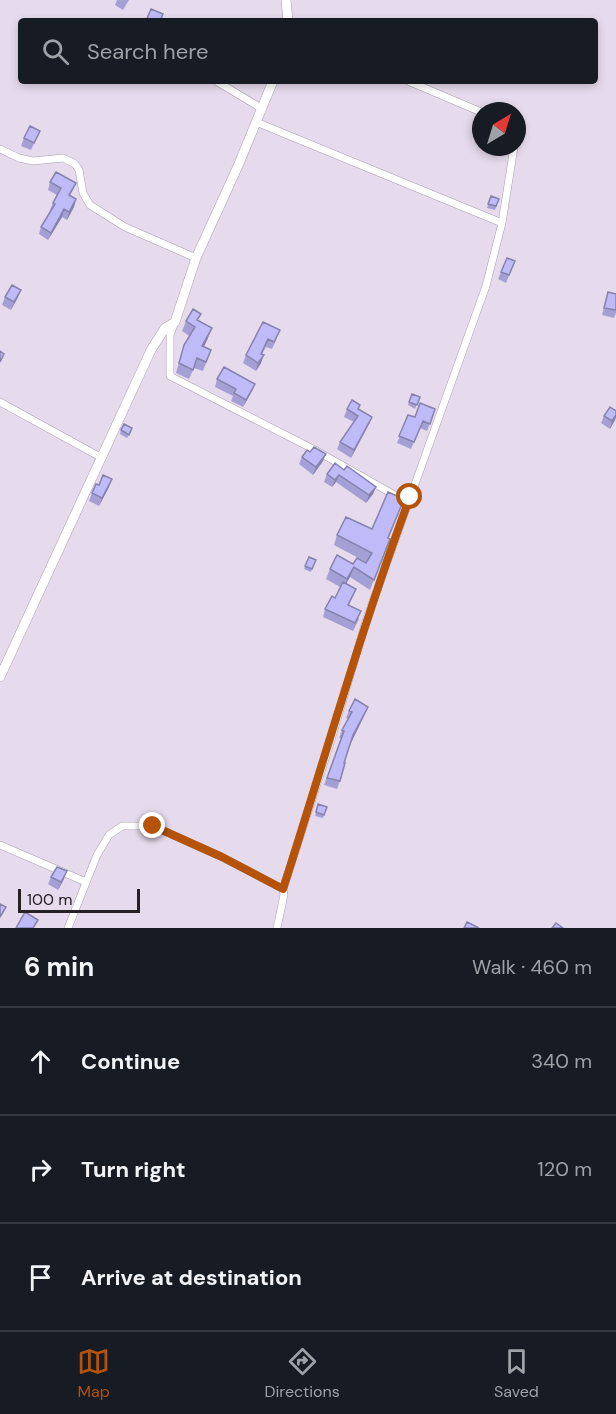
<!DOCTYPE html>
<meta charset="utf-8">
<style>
:root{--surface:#171b24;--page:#242831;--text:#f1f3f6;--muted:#9ea1a6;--line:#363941;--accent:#b45309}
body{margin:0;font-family:"DM Sans",sans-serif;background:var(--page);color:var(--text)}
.compass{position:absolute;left:472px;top:102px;width:54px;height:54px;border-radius:50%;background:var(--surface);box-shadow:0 3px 9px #0003;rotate:38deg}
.scale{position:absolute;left:18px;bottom:15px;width:122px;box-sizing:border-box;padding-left:6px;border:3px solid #252127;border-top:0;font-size:16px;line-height:21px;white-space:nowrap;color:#252127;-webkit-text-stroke:4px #e6dbec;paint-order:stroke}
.stop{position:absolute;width:18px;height:18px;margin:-14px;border:4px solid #b45309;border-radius:50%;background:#fff}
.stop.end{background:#b45309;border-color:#fff;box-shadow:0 2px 6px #0008}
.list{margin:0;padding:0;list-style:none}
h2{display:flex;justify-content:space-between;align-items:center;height:78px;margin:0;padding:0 24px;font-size:26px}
h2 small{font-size:20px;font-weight:400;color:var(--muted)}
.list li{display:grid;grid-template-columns:39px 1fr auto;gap:18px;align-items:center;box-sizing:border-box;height:108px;padding:0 24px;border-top:2px solid var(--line)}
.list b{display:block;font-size:22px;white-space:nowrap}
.list em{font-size:20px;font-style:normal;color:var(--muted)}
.icon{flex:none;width:33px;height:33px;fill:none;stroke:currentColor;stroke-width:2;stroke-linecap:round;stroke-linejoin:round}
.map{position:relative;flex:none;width:616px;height:928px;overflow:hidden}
.search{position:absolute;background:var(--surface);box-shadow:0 3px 9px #0003;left:18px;right:18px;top:18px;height:66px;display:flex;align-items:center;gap:15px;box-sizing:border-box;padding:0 21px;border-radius:6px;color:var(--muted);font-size:22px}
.sheet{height:402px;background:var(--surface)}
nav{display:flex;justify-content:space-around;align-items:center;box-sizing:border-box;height:84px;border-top:2px solid var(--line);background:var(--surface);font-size:16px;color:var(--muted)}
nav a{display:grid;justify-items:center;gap:3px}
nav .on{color:var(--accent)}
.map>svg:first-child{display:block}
</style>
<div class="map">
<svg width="616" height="928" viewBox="0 0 616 928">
<rect width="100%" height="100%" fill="#e6dbec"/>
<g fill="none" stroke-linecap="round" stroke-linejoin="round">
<defs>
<path id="minor" d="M216,81l45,27
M408,81l73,31
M256,122l246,101
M0,149l19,9 14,3 30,-3 12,6 4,6 4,23 7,12 35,22 71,31
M175,322l-5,13v41l145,74 83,47
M0,402l102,56
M0,845l86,37
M68,928l29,-73 12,-20 13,-9h31l69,31 61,32 45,-139 39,-132 119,-332 16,-63 12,-76
M277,928l7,-33 -1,-6"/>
<path id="tertiary" d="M286,0l2,21
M0,677l151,-327 14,-22 10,-6 21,-64 42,-92 35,-85"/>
</defs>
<use href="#minor" stroke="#a79dad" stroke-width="8"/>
<use href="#tertiary" stroke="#a79dad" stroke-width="10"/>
<use href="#minor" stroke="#fff" stroke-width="7"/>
<use href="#tertiary" stroke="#fff" stroke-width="9"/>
</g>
<path fill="#a4a0d5" d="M117,0h12l-6,10 -8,-5z
M40,131l-9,19 -10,-4 3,-8z
M50,182l23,8 -3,5 6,4 -2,8 -7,13 -5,-3 -14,23 -9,-6 2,-7 10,-16 -1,-1 3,-7 4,-8 -9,-5z
M491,196l8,3 -4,11 -8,-2z
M507,258l8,3 -9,22 -8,-4z
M608,292l8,2v19l-2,5 -12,-3z
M5,297h13l-7,13 -9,-5z
M186,321h13l9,17 -4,9 7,3 -8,21 -9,-3 -5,11 -13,-6 8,-28 5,-9 -7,-5z
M263,322l14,16 -5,11 -6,-2 -4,7 -1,9 -5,8 -13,-8 3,-8z
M217,379l38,5 -3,7 -9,16 -12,-6 2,-5 -18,-9z
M420,397l-5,12 -7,-4 1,-3z
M347,409h12l13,8 -3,7 -18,34 -14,-9 3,-7 14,-20 -10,-5z
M435,409l-8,22 -7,-3 -9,21 -14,-6 11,-28 7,2z
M616,411v7l-6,11 -9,-6 3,-7z
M121,430l10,2 -4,6 -7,-4z
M302,457l21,4 -10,14 -14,-11z
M344,470l32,17 -3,7 -7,9 -30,-21 -4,5 -8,-5 3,-8z
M109,487l-10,19 -10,-5 3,-8z
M400,509l-12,29 2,1 -20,51 -20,-13 -4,7 10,5 -7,16 10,14 -6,12 -30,-14 2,-8 10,-11 5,-11 -14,-8 4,-10 36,-7 -32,-17 3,-10 35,-6z
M309,557l7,3 -5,12 -7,-3z
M368,707l-3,7 -14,28 -7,21 -4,18 -3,8 -13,-4 17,-47h-2l3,-8 6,-11 -2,-1 3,-7z
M318,804l9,3 -4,11 -8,-2z
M51,877l13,2 -6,11 -10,-6z"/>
<path fill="#8682ae" d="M76,199l-2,8 -7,13 2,-8z
M64,209l-2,8 -14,23 3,-7z
M21,290l-3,7 -7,13 3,-8z
M212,328l-4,10 -9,18 3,-10z
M264,355l-3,8 -5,8 2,-8z
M255,384l-3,7 -9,16 3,-7z
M616,415l-1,5 -5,9 2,-8z
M372,417l-3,7 -18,34 3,-8z
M326,454l-3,7 -10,14 3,-8z
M339,475l-3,7 -4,5 3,-7z
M112,479l-3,8 -10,19 3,-8z
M376,487l-3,7 -7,9 3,-8z
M354,567l-4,10 -7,12 4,-10z
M368,707l-3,7 -14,29 2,-8z
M67,871l-3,8 -6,11 3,-8z"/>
<path fill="#bfbaf8" stroke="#8682ae" stroke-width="1.5" d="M151,9l12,5 -3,7h-14z
M30,126l10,5 -6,12 -10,-5z
M56,172l20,11 -7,12 7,4 -7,13 -5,-3 -13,24 -10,-6 14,-23 -2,-1 8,-15 -11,-6z
M491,196l8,3 -3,7 -8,-2z
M507,258l8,3 -6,14 -8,-3z
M12,285l9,5 -7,12 -9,-5z
M608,292l8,2v16l-12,-2z
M193,309l8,5 -4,6 15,8 -10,18 9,4 -5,12 -9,-4 -4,12 -14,-7 5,-18 11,-18 -9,-6z
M263,322l17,8 -6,12 -6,-3 -7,15 3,1 -6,8 -12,-8z
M0,351l4,3 -4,8z
M224,367l31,17 -9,16 -12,-7 2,-4 -19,-10z
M412,394l8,3 -3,8 -8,-3z
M352,400l8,5 -2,4 14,8 -18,33 -14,-8 18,-26 -11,-7z
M420,403l15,6 -5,15 -7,-3 -9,21 -15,-6 9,-21 7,2z
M610,407l6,4v4l-4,6 -8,-5z
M124,424l8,4 -3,7 -8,-5z
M314,447l12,7 -10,13 -14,-10 5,-7 3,2z
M335,463l9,7 3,-4 29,21 -7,8 -30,-20 -4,5 -8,-6z
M103,475l9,4 -10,19 -10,-5 4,-9 3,1z
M388,492l16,7 -16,39 2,1 -16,41 -20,-13 -7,12 -17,-10 7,-14 16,9 4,-6 9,5 6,-10 -35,-18 9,-18 26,12z
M309,557l7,3 -4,9 -7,-3z
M343,582l13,7 -8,16 13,6 -6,12 -30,-14 7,-13 3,2z
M355,699l13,8 -15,28 -9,28h1l-5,18 -13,-3 17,-47 -2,-1 10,-18 -3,-1z
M318,804l9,3 -3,8 -8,-3z
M57,867l10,4 -6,11 -10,-5z
M0,904l6,3 -6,10z
M25,912l13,8 -5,8h-17z
M467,922l12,6h-15z
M556,923l7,5h-11z"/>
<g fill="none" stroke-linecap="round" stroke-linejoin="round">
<path stroke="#b45309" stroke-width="8" d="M153,826l69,31 61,32c42,-131 79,-263 127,-392"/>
</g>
</svg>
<svg class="compass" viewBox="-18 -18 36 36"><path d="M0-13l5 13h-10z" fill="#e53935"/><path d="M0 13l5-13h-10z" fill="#9ea1a6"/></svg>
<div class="scale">100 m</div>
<div class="stop" style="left:410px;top:497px"></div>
<div class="stop end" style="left:153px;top:826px"></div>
<div class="search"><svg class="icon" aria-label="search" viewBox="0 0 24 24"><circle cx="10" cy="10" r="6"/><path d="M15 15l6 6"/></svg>Search here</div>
</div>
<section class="sheet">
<h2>6 min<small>Walk · 460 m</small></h2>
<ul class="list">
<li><svg class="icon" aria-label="ahead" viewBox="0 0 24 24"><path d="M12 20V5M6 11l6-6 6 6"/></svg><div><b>Continue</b></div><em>340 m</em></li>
<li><svg class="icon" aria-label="right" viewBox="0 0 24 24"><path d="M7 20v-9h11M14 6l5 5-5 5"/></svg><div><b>Turn right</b></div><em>120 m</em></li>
<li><svg class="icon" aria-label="arrive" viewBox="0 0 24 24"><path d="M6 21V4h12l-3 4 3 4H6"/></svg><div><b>Arrive at destination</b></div></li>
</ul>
</section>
<nav>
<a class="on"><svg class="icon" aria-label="map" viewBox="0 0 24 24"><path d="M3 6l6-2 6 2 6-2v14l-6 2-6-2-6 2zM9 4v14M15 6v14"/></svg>Map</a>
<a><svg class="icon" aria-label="directions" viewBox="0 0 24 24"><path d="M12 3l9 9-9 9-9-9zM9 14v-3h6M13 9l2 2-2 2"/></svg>Directions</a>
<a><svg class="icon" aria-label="saved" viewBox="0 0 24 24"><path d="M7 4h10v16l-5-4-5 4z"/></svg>Saved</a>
</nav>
